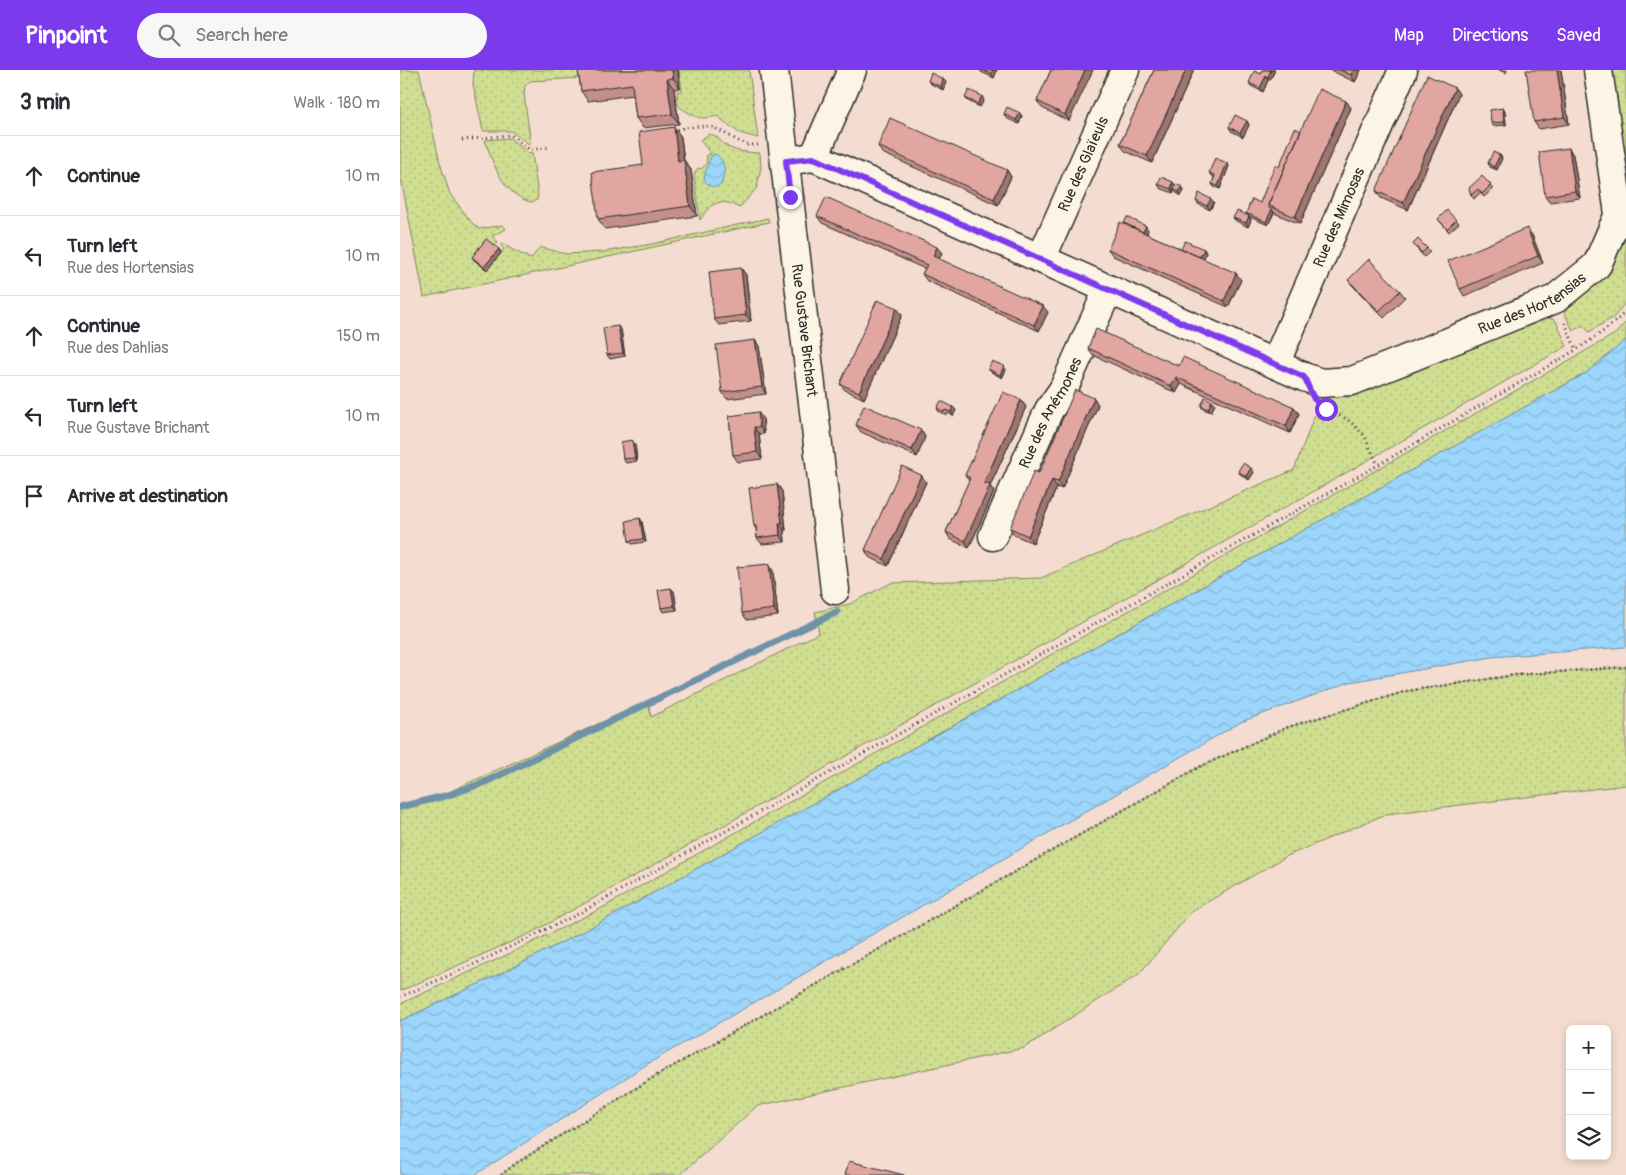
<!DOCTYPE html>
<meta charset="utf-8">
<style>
:root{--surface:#fff;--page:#f7f7f7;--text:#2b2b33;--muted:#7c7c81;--line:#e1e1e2;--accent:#7c3aed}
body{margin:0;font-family:Pangolin,sans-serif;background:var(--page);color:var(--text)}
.controls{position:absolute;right:15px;bottom:15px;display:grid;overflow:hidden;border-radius:8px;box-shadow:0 2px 8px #0003}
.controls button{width:45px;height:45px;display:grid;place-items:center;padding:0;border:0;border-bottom:1px solid var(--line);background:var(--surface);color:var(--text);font:25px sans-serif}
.stop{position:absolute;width:15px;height:15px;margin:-11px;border:4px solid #7c3aed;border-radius:50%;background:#fff}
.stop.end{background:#7c3aed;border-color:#fff;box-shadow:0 1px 5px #0008}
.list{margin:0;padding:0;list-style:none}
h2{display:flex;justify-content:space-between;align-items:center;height:65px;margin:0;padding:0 20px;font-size:21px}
h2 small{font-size:16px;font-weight:400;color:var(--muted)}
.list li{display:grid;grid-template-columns:32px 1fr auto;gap:15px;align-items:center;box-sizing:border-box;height:80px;padding:0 20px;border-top:1px solid var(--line)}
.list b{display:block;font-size:19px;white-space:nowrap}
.list p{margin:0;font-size:16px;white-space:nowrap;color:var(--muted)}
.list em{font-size:16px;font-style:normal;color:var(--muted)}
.icon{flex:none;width:28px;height:28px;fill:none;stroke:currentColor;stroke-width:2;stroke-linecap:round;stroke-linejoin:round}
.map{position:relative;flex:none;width:1226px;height:1105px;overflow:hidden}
header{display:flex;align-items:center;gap:30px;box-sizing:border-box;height:70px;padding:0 25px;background:var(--accent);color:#fff}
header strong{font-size:24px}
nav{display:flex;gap:28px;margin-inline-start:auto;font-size:18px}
.search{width:350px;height:45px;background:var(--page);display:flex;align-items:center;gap:12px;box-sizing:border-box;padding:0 18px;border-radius:28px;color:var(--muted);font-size:19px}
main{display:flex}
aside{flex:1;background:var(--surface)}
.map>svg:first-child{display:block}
</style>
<header>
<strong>Pinpoint</strong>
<div class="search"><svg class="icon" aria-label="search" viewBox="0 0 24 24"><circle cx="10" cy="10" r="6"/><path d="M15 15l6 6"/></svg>Search here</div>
<nav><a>Map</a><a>Directions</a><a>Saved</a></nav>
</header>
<main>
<aside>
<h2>3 min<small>Walk · 180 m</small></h2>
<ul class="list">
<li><svg class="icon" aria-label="ahead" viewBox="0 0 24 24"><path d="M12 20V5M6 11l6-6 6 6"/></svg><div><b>Continue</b></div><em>10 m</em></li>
<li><svg class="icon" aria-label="left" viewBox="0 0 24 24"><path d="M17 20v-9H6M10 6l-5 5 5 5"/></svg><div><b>Turn left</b><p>Rue des Hortensias</p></div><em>10 m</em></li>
<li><svg class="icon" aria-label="ahead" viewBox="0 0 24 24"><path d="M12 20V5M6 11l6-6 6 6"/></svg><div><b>Continue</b><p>Rue des Dahlias</p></div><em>150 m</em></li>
<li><svg class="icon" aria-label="left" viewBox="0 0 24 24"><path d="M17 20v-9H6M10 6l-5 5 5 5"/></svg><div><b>Turn left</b><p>Rue Gustave Brichant</p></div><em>10 m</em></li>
<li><svg class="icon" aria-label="arrive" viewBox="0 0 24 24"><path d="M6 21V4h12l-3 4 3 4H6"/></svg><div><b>Arrive at destination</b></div></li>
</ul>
</aside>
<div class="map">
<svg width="1226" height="1105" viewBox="0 0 1226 1105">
<defs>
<pattern id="grass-dots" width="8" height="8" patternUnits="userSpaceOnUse" patternTransform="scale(1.25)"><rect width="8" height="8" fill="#cfde91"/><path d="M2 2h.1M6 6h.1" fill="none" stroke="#b2bf7d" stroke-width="1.8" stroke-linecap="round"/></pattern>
<pattern id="water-waves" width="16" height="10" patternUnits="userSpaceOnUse" patternTransform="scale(1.25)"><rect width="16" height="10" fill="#9cd6fc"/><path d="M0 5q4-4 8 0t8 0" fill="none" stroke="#87b8d8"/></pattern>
</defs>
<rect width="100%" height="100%" fill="#f4ddd0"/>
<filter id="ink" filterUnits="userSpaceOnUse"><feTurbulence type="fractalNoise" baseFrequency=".02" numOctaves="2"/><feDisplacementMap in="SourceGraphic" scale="10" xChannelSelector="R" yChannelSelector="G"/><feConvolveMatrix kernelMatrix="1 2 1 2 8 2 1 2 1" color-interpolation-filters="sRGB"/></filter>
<g filter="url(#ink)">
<path fill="url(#grass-dots)" stroke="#7d845e" d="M0,0h19l21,93 10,31 22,29 7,6 24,-4 3,4 -14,7 6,6 -4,5 -7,23 17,-21 -3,-3 1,-3 9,6 20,10 9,-12 26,7 37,-2 49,-8 116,-26 1,4 -345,75 -24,-124z
M74,0h107l1,8 -52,3 -5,5 -1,8 7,51h-1l-19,-14h-28l-10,-47z
M279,0h70l9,68 -19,-5 -22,-17c-20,5 -23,0 -39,-10l-1,-15h5z
M1210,0h16v116z
M309,64c8,1 10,6 16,11 9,7 23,7 35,8l1,14 -4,21 -18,20c-19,-11 -28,-6 -39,12l-6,-46 4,-6 3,1 5,-4 1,-10 4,-1 -11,-14z
M110,68l19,16 3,-1 6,42 -1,5 -6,2c-28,-7 -38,-38 -46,-62z
M1226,151v81l-12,15 -25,15 -6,-7 -10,6 -11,-24 24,-15 20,-20 19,-33z
M1145,246l11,5 11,25 -237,136 -685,388 -116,64 -129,57v-184l31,-7 217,-99 3,16 168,-84 -4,-21 35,-8 41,-21 150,-5 253,-108 27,-72 87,-23z
M1226,252v18l-40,33 -996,555 -84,43 -106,50v-17l113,-52 87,-43 608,-343 407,-232z
M1226,597v118l-240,29 -99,42 -95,55 -53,63 -115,74 -267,58 -77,69h-179l14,-11 139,-87 545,-310 89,-40 119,-36 108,-16z"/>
<path fill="url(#water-waves)" stroke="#6f92a8" d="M316,84c11,10 9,17 5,31 -8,3 -11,2 -17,-5l1,-7 6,-17z
M1226,270v307l-134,10 -142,25 -109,40 -597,344 -169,109h-75v-154l106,-50 84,-43 996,-555z"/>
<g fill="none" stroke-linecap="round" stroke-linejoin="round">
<path stroke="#6f92a8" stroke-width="7" d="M0,737l49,-12 34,-12 354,-171"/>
<defs>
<g id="street">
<path id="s1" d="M374,0l61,520"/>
<path d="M414,87l38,-87"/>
<path id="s2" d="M386,91l28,-4 490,220 17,6 31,-2 203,-82 42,-34 22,-51 -21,-144"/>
<path id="s3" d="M641,189l84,-189"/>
<path id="s4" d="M875,294l128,-294"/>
<path id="s5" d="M593,466l56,-126 14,-20 45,-100"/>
</g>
</defs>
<use href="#street" stroke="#2b2b2b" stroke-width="31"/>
<path stroke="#2b2b2b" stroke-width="3" stroke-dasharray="1 4" stroke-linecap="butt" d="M272,60l27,-4 14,1 33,18h12
M62,70l49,-5 19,15 21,-3
M1165,253l11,27
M926,339l21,10 17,16 14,30
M0,927l77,-34 101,-49 800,-449 198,-115c18,-12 35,-23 50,-39
M101,1105l14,-11 139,-87 545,-310 89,-40 119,-36 108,-16 111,-8"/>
<use href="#street" stroke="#fcf5e5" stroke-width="28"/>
</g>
<path fill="#c28f8a" stroke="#2b2b2b" d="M178,0h100l2,18 -6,1 5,35 -36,4 -7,-10 -3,-23 -45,6 -7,-10z
M580,0h17l-3,8 -13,-6z
M651,0l18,51 -27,-13 -5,-7z
M754,0h40l-42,93 -27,-12 -5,-7z
M862,0h13l-5,10h-2l-5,12 -12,-6 -2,-3 12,-9z
M930,0h31l-6,12z
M1099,0h8l-1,3z
M1161,0l8,54 -30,5 -5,-7z
M528,11l18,1 -3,8 -12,-6z
M1055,18l4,6 -51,116 -27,-12 -5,-7z
M565,28l19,2 -4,7 -12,-6z
M946,31l5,7 -51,116 -26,-11 -6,12 -18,-8 1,3 -3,7 -12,-6 -3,-3 14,-3 -1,-2 14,-10 19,-36 22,-36z
M1103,38l2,4 1,13 -13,1 -2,-3z
M604,44l18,2 -3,8 -13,-6z
M847,51l2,4 -6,12 -12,-6 -2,-4z
M274,57l7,10 3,23 7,10 6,46 -92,13 -7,-10 45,-54z
M478,76l129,24 4,7 -13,28 -116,-52z
M1169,78l4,7 7,43 -30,4 -5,-6z
M1100,85l2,3 -5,12 -7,-3 -2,-4z
M829,96l-9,23 -6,-2 -2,-3 2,-7 -2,-1 -3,-3z
M1082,106l11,13 -9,8 -4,-4 -6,6 -3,-4z
M758,114l17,1 7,2 2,4 -3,5 -6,-4 -1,-1 -1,2 -13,-5z
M796,131l18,1 -4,8 -12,-6z
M417,146l125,37 -3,6 109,53 -9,19 -112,-50 -5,-7 3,-5 -103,-46z
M1038,149l18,1 3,3 -10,9z
M724,153l24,7 -1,4 34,15h23l2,4 -3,6 38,21 -13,27 -115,-51 -5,-7z
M1132,165l11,28 -79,33 -4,-7z
M1013,174l14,4 3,4 -6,5z
M99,179l2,4 -14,17 -13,-10 -2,-3z
M341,198l5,7 5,46 -32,4 -5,-6z
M948,210l52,11 5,6 -21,21 -31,-32z
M502,245l-38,84 -19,-9 -5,-6z
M221,259l4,27 -15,3 -3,-4z
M355,270l4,6 7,48 -39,5 -5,-7z
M688,278l91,18 115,41 5,7 -9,19 -109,-49 -5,9 -83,-38z
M588,299l18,1 -4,8 -11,-6z
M694,328l4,7 -36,84 -5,-2 -24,56 -19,-8 -4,-7 29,-55z
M621,330l5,7 -36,79 4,6 -25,56 -19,-9 -4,-7 23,-51 -4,-6z
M812,331l3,3 -4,8 -8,-3 -2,-3z
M537,338l19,2 -3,6 -5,-3 -1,2 -8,-3z
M329,346l34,3 1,15h-5l3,25 -24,3 -5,-7z
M456,355l65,5 4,7 -8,20 -56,-25z
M235,374l2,17 -11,2 -3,-4z
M838,401l16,1 -5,8 -9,-6z
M521,405l5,7 -38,84 -19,-9 -4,-7z
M382,421l4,39h-2l1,12 -23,2 -5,-6 -1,-9 -2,-3z
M240,448l2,4 4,20 -14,2 -3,-3z
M369,494l4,7 5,45 -31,4 -5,-7z
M274,521l3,19 -14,2 -2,-4z"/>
<path fill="#9e7470" stroke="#2b2b2b" d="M272,0h6l2,18 -7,-10z
M593,0h4l-3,8 -3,-4z
M685,0h8l-24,51 -4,-6z
M786,0h8l-42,93 -5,-7z
M871,0h4l-5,10 -2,-3z
M953,0h8l-6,12 -4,-7z
M1157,0h4l8,54 -5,-7z
M866,6l2,4 -5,12 -3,-4z
M267,9l7,10 5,35 -7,-10z
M543,9l3,3 -3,8 -2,-3z
M1055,18l4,6 -51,116 -5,-7z
M582,26l2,4 -4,7 -2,-3z
M946,31l5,7 -51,116 -5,-7z
M1103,38l2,4 1,13 -2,-3z
M620,43l2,3 -3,8 -3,-4z
M847,51l2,4 -6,12 -3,-4z
M274,57l7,10 4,34 -7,-10z
M1169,78l4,7 7,43 -5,-7z
M1100,85l2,3 -5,12 -3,-3z
M284,90l7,10 6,46 -7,-10z
M827,93l2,3 -9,23 -2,-3z
M607,100l4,7 -13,28 -4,-6z
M773,112l3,4 -3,3 1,2 -1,2 -2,-4z
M782,117l2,4 -3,5 -2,-4z
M811,129l3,3 -4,8 -3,-4z
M872,139l2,3 -6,13 -2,-3z
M849,146l2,4 -3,7 -2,-4z
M746,156l2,4 -3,7 -3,-3z
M1127,158l5,7 11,28 -5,-7z
M537,177l5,6 -5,10 -4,-7z
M99,179l2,4 -14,17 -3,-3z
M804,179l2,4 -4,10 -3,-4z
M341,198l5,7 5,46 -5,-6z
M836,203l5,7 -13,27 -4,-6z
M643,236l5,6 -9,19 -5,-6z
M497,238l5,7 -38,84 -5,-7z
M218,256l3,3 4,27 -2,-3z
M355,270l4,6 7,48 -4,-7z
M604,296l2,4 -4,8 -2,-3z
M776,307l5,7 -5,9 -5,-7z
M694,328l4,7 -36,84 -4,-7z
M621,330l5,7 -36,79 4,6 -25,56 -4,-7 19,-58z
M812,331l3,3 -4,8 -3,-3z
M553,337l3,3 -3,6 -2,-4z
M894,337l5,7 -9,19 -4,-7z
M358,342l5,7 1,15 -4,-7z
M354,357l5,7 3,25 -5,-7z
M521,360l4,7 -8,20 -5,-7z
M232,370l3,4 2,17 -2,-3z
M851,398l3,4 -5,8 -3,-4z
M521,405l5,7 -38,84 -4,-7z
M652,410l5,7 -24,56 -5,-7z
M377,414l5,7 4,39 -4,-7z
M240,448l2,4 4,20 -3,-3z
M379,453l5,7 1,12 -5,-7z
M369,494l4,7 5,45 -4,-7z
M271,518l3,3 3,19 -3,-4z"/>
<path fill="#e1a6a0" stroke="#2b2b2b" d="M178,0h94l1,8 -6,1 5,35 -36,4 -4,-34 -51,7z
M582,0h11l-2,4z
M651,0h34l-20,45 -28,-14z
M754,0h32l-39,86 -27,-12z
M862,0h9l-3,7 -2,-1 -6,12 -11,-5 5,-12 7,3z
M940,0h13l-2,5z
M1126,0h31l7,47 -30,5z
M531,3l12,6 -2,8 -13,-6z
M1027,5l28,13 -52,115 -27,-12z
M919,19l27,12 -51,116 -27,-12z
M569,20l13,6 -4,8 -13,-6z
M607,37l13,6 -4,7 -12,-6z
M1103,38l1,14 -13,1 -1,-13z
M835,45l12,6 -7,12 -11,-6z
M490,48l117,52 -13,29 -116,-53z
M274,57l4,34 6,-1 6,46 -92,13 -6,-47 51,-7 -4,-33z
M895,58l6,3 -33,74 2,4h2l-6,13 -20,-9 6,-14 8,4 15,-38 4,2z
M1169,78l6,43 -30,5 -6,-44z
M1093,82l7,3 -6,12 -6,-4z
M815,88l12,5 -9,23 -6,-2 3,-9 -6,-2z
M1082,106l9,9 -9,9 -4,-5 -7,6 -2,-7z
M761,107l12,5 -2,7 -13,-5z
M776,114l6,3 -3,5 -6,-3z
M799,123l12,6 -4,7 -11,-5z
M426,127l111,50 -4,9 110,50 -9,19 -112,-51 5,-9 -110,-49z
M1047,140l9,10 -9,9 -9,-10z
M837,141l12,5 -3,7 -13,-5z
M727,147l19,9 -3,6 -19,-9z
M720,152l116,51 -12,28 -116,-52z
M1127,158l11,28 -78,33 -12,-28z
M86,169l13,10 -15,18 -12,-10z
M1018,169l9,9 -5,5 -9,-9z
M785,171l19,8 -4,8 -19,-8z
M969,189l31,32 -21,20 -31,-31z
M341,198l5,47 -32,4 -5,-47z
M477,230l20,8 -38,84 -19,-8z
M218,256l5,27 -16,2 -4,-27z
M696,259l83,37 4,-9 111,50 -8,19 -110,-49 -5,9 -83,-38z
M355,270l7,47 -40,5 -6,-47z
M592,291l12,5 -4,9 -12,-6z
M675,320l19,8 -36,84 -6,-2 -24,56 -18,-8 24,-57 5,2z
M603,322l18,8 -37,83 6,2 -25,56 -19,-9 24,-54 -5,-3z
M805,327l7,4 -4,8 -7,-3z
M541,331l12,6 -2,5 -6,-2 -1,2 -7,-4z
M464,335l57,25 -9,20 -56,-25z
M358,342l2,15h-6l3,25 -24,3 -4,-39z
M232,370l3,18 -12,1 -2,-17z
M843,393l8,5 -5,8 -8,-5z
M502,396l19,9 -37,84 -19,-9z
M377,414l5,39h-3l1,12 -23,3 -1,-12h-2l-5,-38z
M240,448l3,21 -14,2 -3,-20z
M369,494l5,45 -32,4 -5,-46z
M271,518l3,18 -13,2 -3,-18z
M449,1091l55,14h-59z"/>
</g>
<g fill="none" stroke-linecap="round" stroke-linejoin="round" filter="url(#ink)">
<path stroke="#7c3aed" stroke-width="6" d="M390,127l-4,-36 28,-3 490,219 10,22 12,10"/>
</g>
<g text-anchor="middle" stroke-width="4.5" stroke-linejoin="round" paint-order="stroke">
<g font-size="15" fill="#2b2b2b" stroke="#fcf5e5">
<text dy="5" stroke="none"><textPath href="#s3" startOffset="104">Rue des Glaïeuls</textPath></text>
<text dy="5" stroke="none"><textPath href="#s4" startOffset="160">Rue des Mimosas</textPath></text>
<text dy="5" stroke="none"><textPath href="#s2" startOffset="811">Rue des Hortensias</textPath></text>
<text dy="5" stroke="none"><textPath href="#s1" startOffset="262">Rue Gustave Brichant</textPath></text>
<text dy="5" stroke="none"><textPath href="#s5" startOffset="136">Rue des Anémones</textPath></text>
</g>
</g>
</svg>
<div class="controls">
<button>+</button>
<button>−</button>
<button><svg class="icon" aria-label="layers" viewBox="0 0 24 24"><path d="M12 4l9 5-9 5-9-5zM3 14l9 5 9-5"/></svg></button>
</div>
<div class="stop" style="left:926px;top:339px"></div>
<div class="stop end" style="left:390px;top:127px"></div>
</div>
</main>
